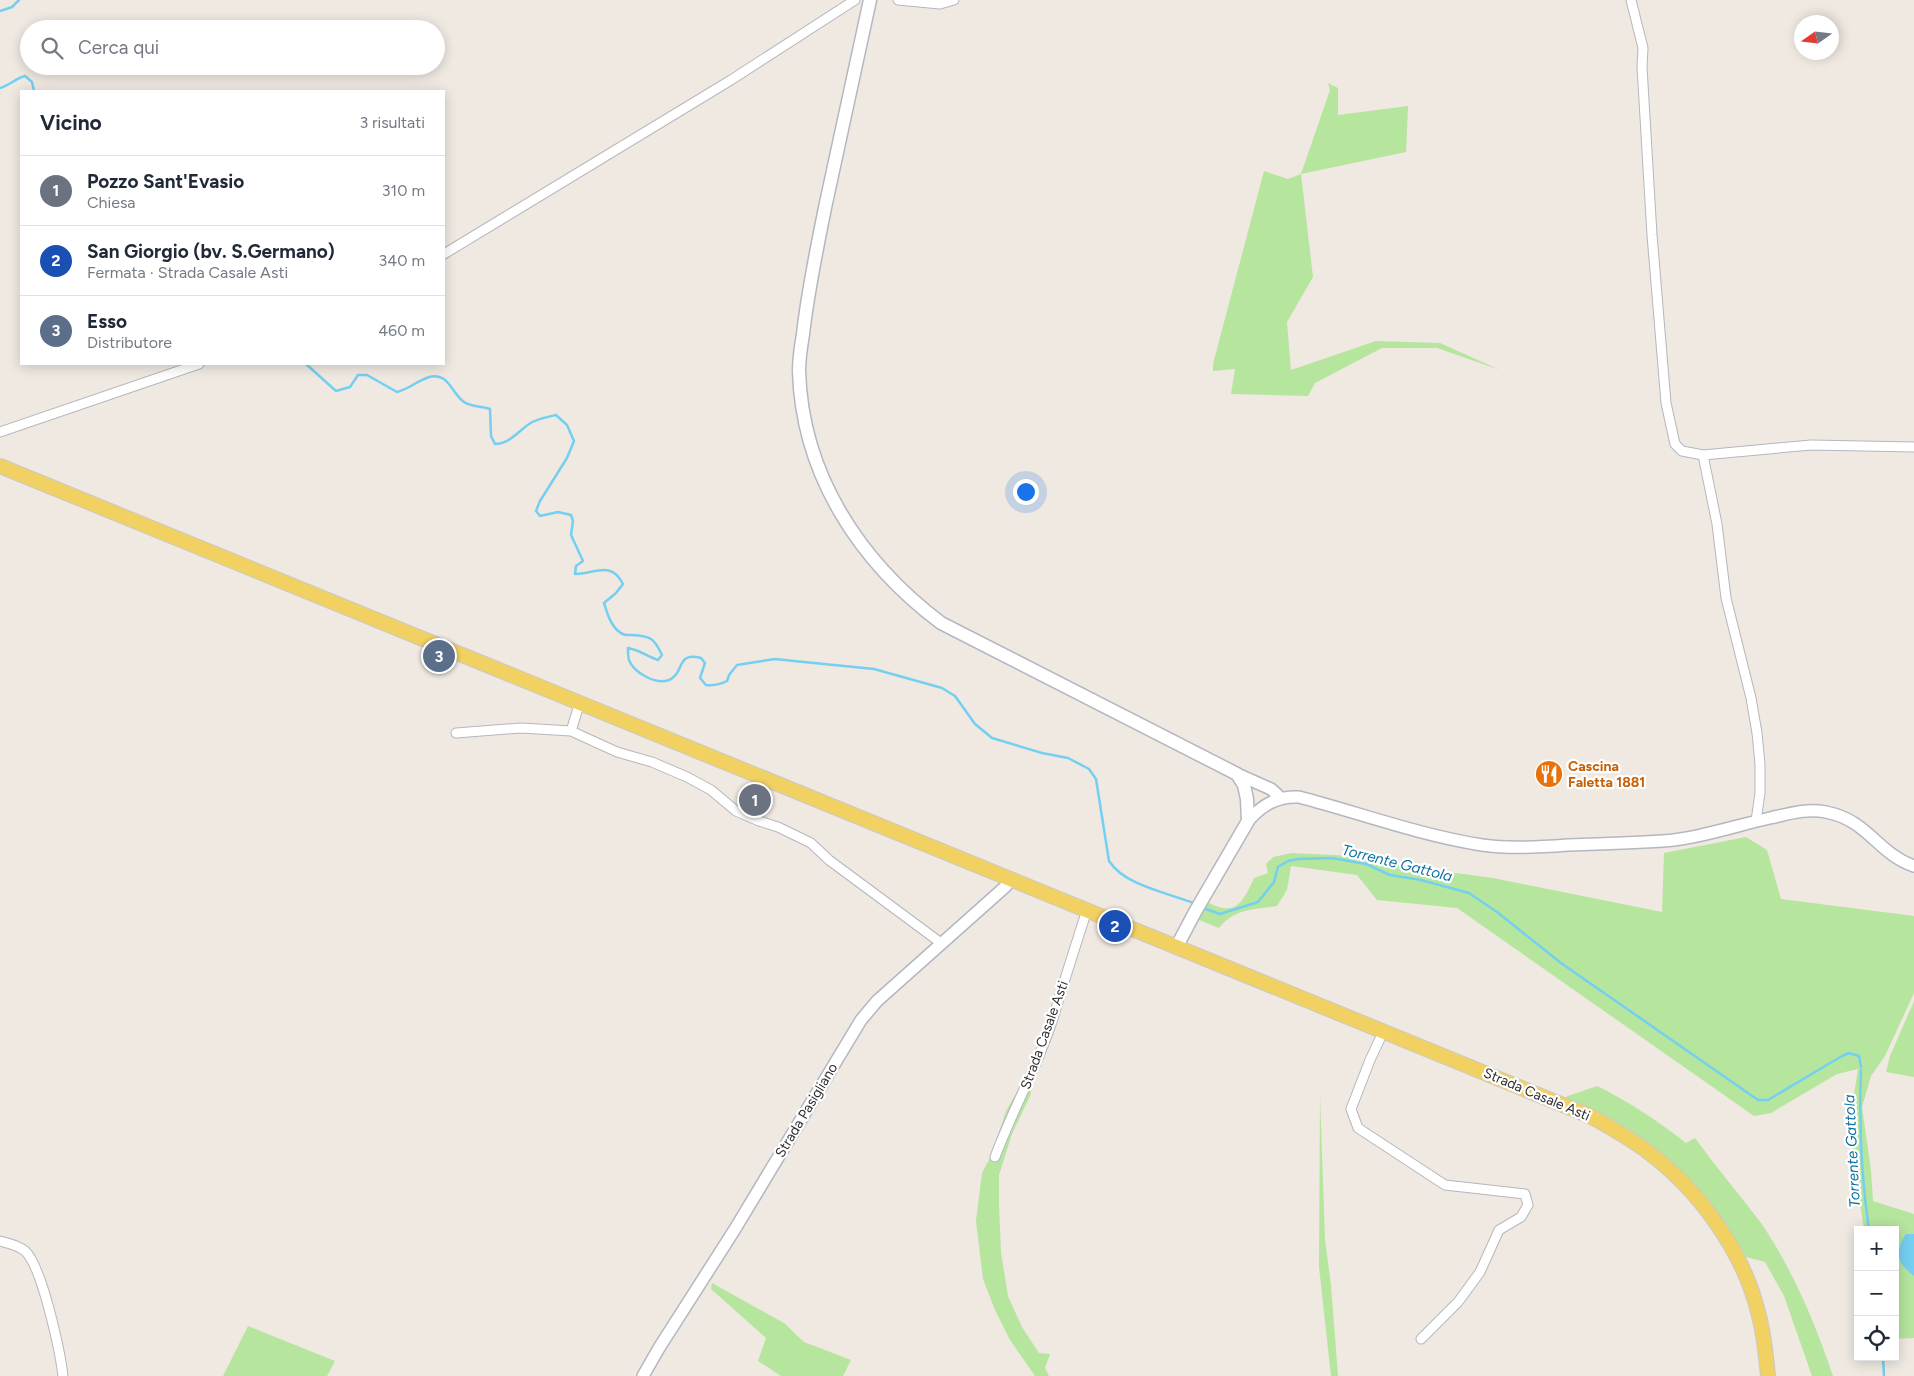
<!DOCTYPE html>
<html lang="it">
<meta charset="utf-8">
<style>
:root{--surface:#fff;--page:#f6f6f7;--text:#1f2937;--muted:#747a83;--line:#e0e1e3;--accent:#4264fb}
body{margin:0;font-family:Figtree,sans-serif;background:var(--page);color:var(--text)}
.controls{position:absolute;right:15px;bottom:15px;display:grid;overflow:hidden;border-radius:0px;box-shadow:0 2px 12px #0003}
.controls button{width:45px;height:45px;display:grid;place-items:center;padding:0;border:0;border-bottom:1px solid var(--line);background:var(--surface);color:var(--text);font:25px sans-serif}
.compass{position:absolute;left:1794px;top:15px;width:45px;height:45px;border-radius:50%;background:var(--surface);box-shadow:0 2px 12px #0003;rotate:256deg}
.you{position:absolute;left:1025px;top:491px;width:18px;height:18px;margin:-12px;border:4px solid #fff;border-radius:50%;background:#1a73e8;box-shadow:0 0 0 8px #1a73e833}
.badge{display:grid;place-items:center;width:32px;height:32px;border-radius:50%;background:var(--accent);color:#fff;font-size:16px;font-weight:700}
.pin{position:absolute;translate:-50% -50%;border:2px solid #fff;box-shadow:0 1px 5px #0006}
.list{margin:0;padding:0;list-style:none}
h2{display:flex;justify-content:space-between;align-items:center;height:65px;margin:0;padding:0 20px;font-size:21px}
h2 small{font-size:16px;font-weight:400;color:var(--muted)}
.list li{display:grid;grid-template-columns:32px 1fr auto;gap:15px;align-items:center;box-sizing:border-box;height:70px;padding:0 20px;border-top:1px solid var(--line)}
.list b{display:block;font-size:19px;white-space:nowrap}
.list p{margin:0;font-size:16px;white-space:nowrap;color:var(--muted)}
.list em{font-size:16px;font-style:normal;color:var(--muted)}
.icon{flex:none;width:28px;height:28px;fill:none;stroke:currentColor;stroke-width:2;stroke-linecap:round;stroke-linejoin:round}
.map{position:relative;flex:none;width:1914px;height:1376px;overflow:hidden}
.search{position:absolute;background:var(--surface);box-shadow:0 2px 12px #0003;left:20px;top:20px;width:425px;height:55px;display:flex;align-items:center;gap:12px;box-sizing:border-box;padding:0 18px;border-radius:28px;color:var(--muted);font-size:19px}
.panel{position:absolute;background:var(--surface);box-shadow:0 2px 12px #0003;left:20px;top:90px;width:425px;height:275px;border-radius:0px}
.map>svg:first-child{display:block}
</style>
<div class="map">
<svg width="1914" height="1376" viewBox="0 0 1914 1376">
<rect width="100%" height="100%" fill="#efe9e1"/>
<path fill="#b6e59e" d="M1328,83l10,5v27l70,-9 -2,46 -105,22 12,103 -26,45 4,48 85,-29 64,2 60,27 -63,-22h-55l-67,35 -7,13 -77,-2 4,-25 -22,2v-7l51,-193 24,8 13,-5 29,-84z
M1746,837l21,13 14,49 133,17v77l-29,63 -14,20 -9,31 9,63 2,31 41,13v124l-19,1v-109h-31l-15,-104 9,-57 -21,5 -66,39 -17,3 -297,-208 -80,-8 -20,-25 -66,-9 -4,24 -10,16c-24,4 -42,2 -58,22l-22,-9 12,-16c27,14 35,-2 45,-25l14,-5 -2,-9 7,-7 19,-4 82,4 37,10 82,11 169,34 2,-59z
M1914,1001v76l-28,-5 4,-16z
M1022,1083l8,6 1,5 -19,40 -13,41v29l2,48 7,44 14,31 17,26 11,1 -5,14 4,8h-14l-25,-36 -15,-30 -12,-31 -7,-58 6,-48 9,-17 15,-45z
M1597,1086c31,15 61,35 89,57l9,-5c21,29 44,56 66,85 31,45 55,102 72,153h-21l-28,-80 -19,-34 -30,-8 -59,-78 -118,-74 10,-6z
M1320,1095l5,145 6,45 7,91h-7l-12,-109z
M712,1283l72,40 20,19 47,18 -8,16h-62l-23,-15 8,-23 -55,-49z
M248,1326l87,35 -8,15h-104z"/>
<path fill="#75cff0" d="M1906,1234h8v42c-17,-13 -20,-23 -8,-42z"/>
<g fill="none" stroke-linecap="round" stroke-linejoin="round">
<path stroke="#75cff0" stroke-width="2.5" d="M0,11l12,-4 7,-7
M0,88c9,-2 16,-10 25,-12l7,6 2,9
M306,364l30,27 14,-4 8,-12h9l30,17c12,-3 20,-11 32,-15 20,-5 22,16 35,25 7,5 18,4 26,7l1,27 4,8c14,0 24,-13 34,-20 7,-5 18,-7 27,-9l11,10 7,16 -7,17 -27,43 -4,10 4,5 18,-4 13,3 2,6 -2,14 12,26 -7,5 -1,8c20,0 36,-14 48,10l-7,9 -12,10c3,10 7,24 17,30 3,3 7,2 11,2 19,1 22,3 30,20l-4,5c-11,-4 -19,-10 -30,-12 0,4 0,9 1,12 5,13 27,25 40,20 16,-7 7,-29 32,-22l4,5 -5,15 6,7c8,1 13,0 21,-4l2,-6 8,-10 38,-6 19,2 80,8 68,19 13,8 20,28 17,14 50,15 26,5 21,11 7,10 13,82c16,25 60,32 87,43
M1203,908l17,6 38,-12 16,-20 4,-15 10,-6 10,-2 34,-1 34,6 24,11 31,5 48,13 28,19 64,51 197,137h10l74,-44 7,-3 10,3 2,11
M1861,1070c-2,54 0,106 8,160
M1883,1357l1,19"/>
<defs>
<path id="minor" d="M898,0l42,4 14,-4
M1631,0l12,48 -1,19 10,168 14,168 9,41 7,7 21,4 108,-10 103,2
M444,254l287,-174 124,-80
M0,432l199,-68
M1703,455l14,69 9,74 25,100 6,35 3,31v29l-4,28
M571,731l9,-29
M456,733l65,-5 50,3 46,21 35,10 35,15 24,13 25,21 23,10 19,6 33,16 18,17 112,83
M1384,1030l-14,30 -19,49 7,19 87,57 80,9 3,11 -7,12 -22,13 -19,42 -22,30 -37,37
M995,1157c18,-49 45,-95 60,-145 10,-34 21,-68 32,-102
M0,1241c8,2 18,4 25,10 17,15 35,100 38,125"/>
<path id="tertiary" d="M1237,774l34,15 10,9
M1248,821c14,-16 29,-25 51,-24 61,16 120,38 183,48 28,4 58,2 86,0 32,-1 63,-2 95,-4 37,-3 71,-15 107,-23 18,-4 37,-10 56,-6 42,8 52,42 88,54
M643,1376l16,-28 76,-119 126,-209 16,-19 128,-114 6,-8"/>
<path id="secondary" d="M870,0c-15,68 -29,136 -44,203 -9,44 -18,87 -23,131 -2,12 -4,25 -4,37 3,104 61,191 142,252l296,151 7,11 3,14 1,22 -53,91 -18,34"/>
<path id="primary" d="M0,466l1590,650c20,11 40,22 58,36 51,38 95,99 110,160 6,21 8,42 10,64"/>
</defs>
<use href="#minor" stroke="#b4b7c1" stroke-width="11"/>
<use href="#tertiary" stroke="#b4b7c1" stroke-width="14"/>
<use href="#secondary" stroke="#b4b7c1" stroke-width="15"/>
<use href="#primary" stroke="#c9c9c9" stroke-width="16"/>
<use href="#minor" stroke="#fff" stroke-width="9"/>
<use href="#tertiary" stroke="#fff" stroke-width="11"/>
<use href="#secondary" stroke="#fff" stroke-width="12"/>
<use href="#primary" stroke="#f2d163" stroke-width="14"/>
</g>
<defs>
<symbol id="restaurant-disc" viewBox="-11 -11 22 22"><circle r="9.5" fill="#e8710a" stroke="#fff"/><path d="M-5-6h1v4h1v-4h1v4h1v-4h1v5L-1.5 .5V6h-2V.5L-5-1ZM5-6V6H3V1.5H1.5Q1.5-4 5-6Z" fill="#fff"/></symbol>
</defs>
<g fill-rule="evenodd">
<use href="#restaurant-disc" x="1533" y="758" width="32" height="32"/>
</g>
<g text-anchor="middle" stroke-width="4.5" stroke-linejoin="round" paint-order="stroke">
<g font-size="14" font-weight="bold" fill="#c56008" stroke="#fff" text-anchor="start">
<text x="1568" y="771">Cascina<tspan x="1568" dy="16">Faletta 1881</tspan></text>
</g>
<g font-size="14" fill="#2e2e2e" stroke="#fff">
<text transform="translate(1044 1035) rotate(-70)" y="5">Strada Casale Asti</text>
<text transform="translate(1537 1094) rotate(23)" y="5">Strada Casale Asti</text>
<text transform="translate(806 1110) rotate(-59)" y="5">Strada Pasigliano</text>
</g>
<g font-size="15" font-style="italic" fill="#0d6fa3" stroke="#fff">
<text transform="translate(1397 863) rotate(14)" y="5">Torrente Gattola</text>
<text transform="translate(1852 1151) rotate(-93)" y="5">Torrente Gattola</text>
</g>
</g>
</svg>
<div class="controls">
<button>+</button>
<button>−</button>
<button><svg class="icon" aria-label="locate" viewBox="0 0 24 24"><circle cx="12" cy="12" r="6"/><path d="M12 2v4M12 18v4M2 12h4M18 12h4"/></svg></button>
</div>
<svg class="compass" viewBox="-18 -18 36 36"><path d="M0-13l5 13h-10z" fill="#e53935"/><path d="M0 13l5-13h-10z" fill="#747a83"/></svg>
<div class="you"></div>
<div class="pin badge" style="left:755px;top:800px;background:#6b7280">1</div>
<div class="pin badge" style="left:1115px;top:926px;background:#1a4fb4">2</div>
<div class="pin badge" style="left:439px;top:656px;background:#5c6f8a">3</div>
<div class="search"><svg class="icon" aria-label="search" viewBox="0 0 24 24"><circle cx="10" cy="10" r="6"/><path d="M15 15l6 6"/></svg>Cerca qui</div>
<section class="panel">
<h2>Vicino<small>3 risultati</small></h2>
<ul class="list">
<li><span class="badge" style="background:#6b7280">1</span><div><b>Pozzo Sant'Evasio</b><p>Chiesa</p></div><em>310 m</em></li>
<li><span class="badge" style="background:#1a4fb4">2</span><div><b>San Giorgio (bv. S.Germano)</b><p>Fermata · Strada Casale Asti</p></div><em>340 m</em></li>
<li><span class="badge" style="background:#5c6f8a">3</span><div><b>Esso</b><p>Distributore</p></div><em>460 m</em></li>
</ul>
</section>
</div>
